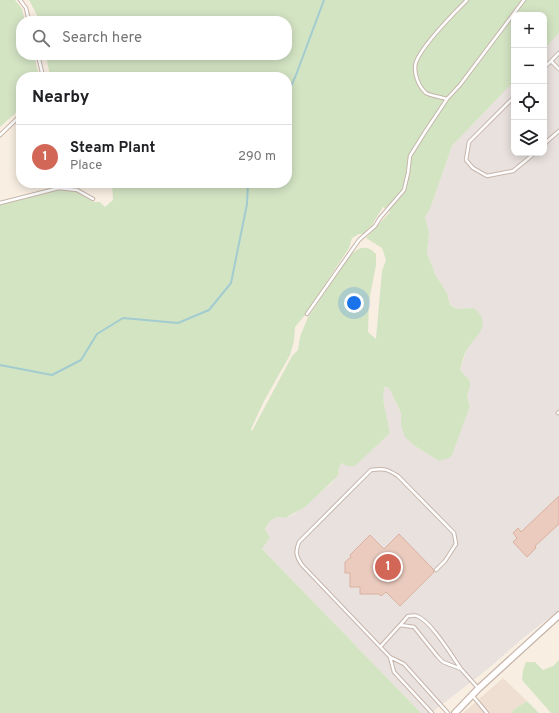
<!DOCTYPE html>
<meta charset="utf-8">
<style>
:root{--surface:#fff;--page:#f6f6f6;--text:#202124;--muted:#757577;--line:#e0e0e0;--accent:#d36757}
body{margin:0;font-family:Overpass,sans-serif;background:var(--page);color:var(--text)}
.controls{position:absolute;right:12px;top:12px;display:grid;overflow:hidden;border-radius:8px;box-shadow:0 2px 10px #0003}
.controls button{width:36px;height:36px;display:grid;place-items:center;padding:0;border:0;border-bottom:1px solid var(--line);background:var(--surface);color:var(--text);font:20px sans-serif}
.you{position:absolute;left:354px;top:303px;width:14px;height:14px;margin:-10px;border:3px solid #fff;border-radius:50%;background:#1a73e8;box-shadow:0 0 0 6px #1a73e833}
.badge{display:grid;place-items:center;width:26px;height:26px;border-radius:50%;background:var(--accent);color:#fff;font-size:13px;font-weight:700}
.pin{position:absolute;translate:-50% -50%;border:2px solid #fff;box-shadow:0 1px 4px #0006}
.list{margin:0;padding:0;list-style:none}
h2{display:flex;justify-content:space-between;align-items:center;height:52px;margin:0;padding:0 16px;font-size:17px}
h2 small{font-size:13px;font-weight:400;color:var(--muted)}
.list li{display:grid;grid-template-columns:26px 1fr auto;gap:12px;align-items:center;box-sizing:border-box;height:64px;padding:0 16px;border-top:1px solid var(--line)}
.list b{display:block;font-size:15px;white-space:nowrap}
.list p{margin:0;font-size:13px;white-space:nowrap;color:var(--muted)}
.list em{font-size:13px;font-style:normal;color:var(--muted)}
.icon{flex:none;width:22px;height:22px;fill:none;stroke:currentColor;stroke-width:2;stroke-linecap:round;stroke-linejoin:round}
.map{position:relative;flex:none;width:559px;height:713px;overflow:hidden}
.search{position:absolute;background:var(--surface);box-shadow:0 2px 10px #0003;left:16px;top:16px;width:276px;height:44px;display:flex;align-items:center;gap:10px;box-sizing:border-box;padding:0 14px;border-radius:16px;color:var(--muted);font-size:15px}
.panel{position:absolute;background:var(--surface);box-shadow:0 2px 10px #0003;left:16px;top:72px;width:276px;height:116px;border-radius:16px}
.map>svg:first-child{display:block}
</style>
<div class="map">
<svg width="559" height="713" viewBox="0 0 559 713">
<rect width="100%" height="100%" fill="#f8eee2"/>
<path fill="#efdfd2" d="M503,678l24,23 -14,9 -1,3h-49z"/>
<path fill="#e8e1dd" d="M559,33v577l-37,29 -33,29 -58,45h-10l-159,-164 8,-11 -5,-8 5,-9 7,-4 8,1 9,-4 38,-31 6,-7 1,-8 2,-4 33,-16 16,-15 -7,-34v-12l6,1 12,25v13l14,20 24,15 13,-6 18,-49 -3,-9 3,-11v-5l-10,-11 6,-18 8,-44 -18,1 -6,-4 -3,-12 -11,-17 -9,-23 2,-20 -4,-16 5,-8 22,-63 62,-65v72h30v-104z"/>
<path fill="#d3e4c3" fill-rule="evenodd" d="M0,0h15l7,9 3,12h-4v34h13l5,22h-18v31l-21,19z
M29,0h530v33l-15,16v-34h-30v66l-62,65 -22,63 -5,8 4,16 -2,20 9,23 11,17 3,12 6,4 18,-1c20,17 1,28 -8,43 -3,6 -4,13 -6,19l10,11v5l-3,11 3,9 -18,49 -3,3 -10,3 -24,-15 -10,-9 -4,-11v-13l-12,-25 -5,-1 -1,12 7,34 -35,33h-9l-3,-3 -2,1 -2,4 -1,8 -33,31 -20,11 -8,-1 -7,4 -5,8 5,9 -8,11 159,164h-421v-508l59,-16 18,3 17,10h6l5,5 8,-7 -1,-17h175v-106h-237l-4,-22h241v-34h-249l-1,-6zM383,207l7,5 -24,26 16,10 4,12 -4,11 -6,68 -8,-7 1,-31 7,-36v-11c-10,-11 -19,-6 -28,4l-40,59 -8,20 -2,13 -6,6 -40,75 -1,-2 13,-28 26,-46 4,-14 1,-14 10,-12 44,-67 3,-10 7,-4h4l9,-9z
M559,660v53h-8l-29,-33 1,-10 3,-8h9l8,8 10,-4z
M527,701l12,12h-27l1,-3z"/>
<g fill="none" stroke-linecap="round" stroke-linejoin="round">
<path stroke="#a2cccf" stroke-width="2" d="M287,95l9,-20 28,-75
M0,365l52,10 29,-15 16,-26 26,-16 55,5 31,-13 22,-27 16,-79 1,-21"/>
</g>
<path fill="#eacbbe" stroke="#dab1a0" d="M559,496v28l-24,22 1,2 -9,9 -14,-15 4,-4 -4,-5 5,-5 3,4z
M399,534l34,35 1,3 -34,34 -14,-14 -5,4 -2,-2h-19v-7h-10v-14h-5v-11l6,-5 -1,-2 20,-20 14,14z"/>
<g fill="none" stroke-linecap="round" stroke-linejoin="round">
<defs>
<path id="service" d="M20,0l6,8 3,13
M38,55l5,22
M551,61l8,8
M544,68l15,-15
M514,97l-45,45 -3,18 7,8 14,8 26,-5 22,-18
M447,99c-6,-2 -16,-3 -21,-6 -8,-7 -13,-21 -10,-31 6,-16 38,-49 51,-62
M0,135l21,-20
M544,144l15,-13
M0,203l59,-15 18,2 16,9
M307,314l52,-74 16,-14 5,-8 24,-28 4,-17 2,-17 15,-24 22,-33 13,-14 64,-85
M558,413l1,-1
M401,624l7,-8c3,0 7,-1 9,0 14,5 35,40 44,53
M381,646l19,-21 14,2 24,30 5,5 18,7 17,19
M390,657l-88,-92c-6,-9 -7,-13 -3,-23l72,-72c13,-2 16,-1 27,6l56,57 2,11 -11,17 -9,9
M472,695l15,18
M432,713l-38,-41 -4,-15 14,7 44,49"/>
<path id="minor" d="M455,713l23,-24 81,-74"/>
</defs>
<use href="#service" stroke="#c7b5ab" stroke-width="4.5"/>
<use href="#minor" stroke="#c7b5ab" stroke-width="8"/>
<use href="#service" stroke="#fff" stroke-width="2.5"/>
<use href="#minor" stroke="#fff" stroke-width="5.5"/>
</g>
</svg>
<div class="controls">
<button>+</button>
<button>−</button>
<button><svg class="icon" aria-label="locate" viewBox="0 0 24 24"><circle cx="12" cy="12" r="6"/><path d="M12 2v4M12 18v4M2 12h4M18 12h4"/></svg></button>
<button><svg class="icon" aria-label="layers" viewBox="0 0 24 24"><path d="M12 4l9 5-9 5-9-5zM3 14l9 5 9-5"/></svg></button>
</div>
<div class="you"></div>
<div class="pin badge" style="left:388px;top:567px">1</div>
<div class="search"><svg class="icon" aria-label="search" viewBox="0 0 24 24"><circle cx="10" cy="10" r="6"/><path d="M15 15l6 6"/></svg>Search here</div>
<section class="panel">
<h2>Nearby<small></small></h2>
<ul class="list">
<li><span class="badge">1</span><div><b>Steam Plant</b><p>Place</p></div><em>290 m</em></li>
</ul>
</section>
</div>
